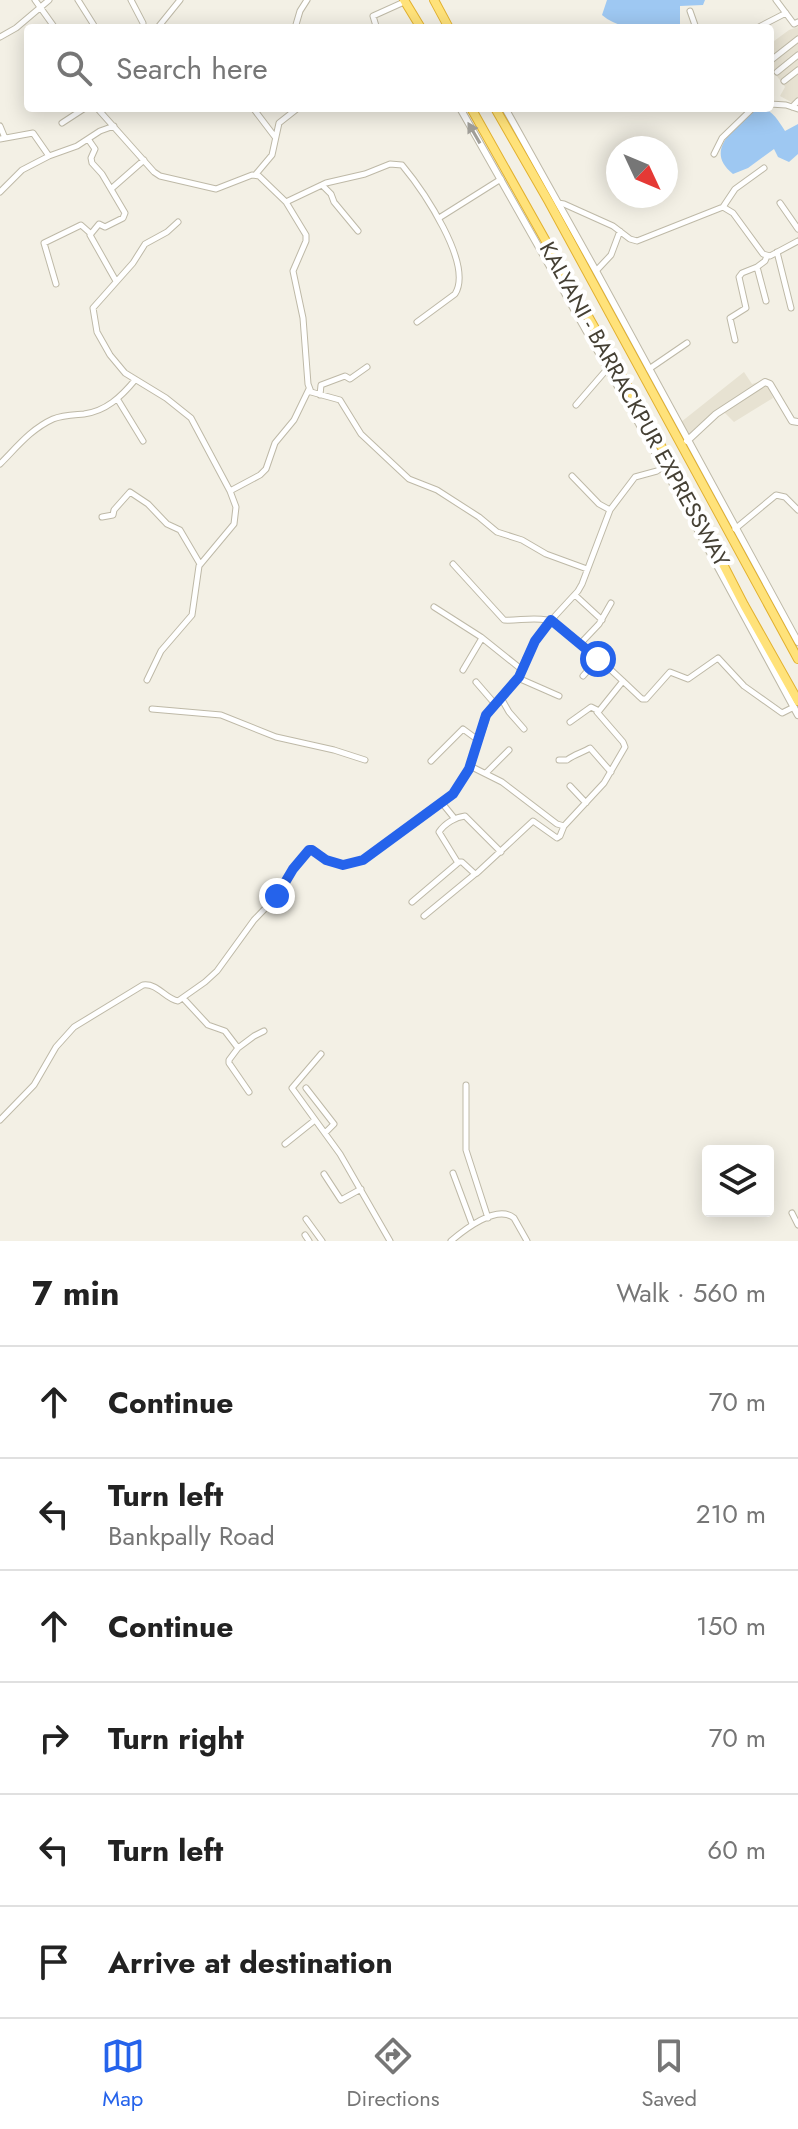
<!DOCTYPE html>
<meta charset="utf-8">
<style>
:root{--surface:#fff;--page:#f6f6f6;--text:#222;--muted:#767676;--line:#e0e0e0;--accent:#2563eb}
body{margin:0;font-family:Jost,sans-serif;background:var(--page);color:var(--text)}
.controls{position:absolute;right:24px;bottom:24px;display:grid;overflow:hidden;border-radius:8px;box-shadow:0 4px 20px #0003}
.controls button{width:72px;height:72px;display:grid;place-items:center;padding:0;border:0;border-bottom:2px solid var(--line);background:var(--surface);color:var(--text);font:40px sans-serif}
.compass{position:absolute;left:606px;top:136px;width:72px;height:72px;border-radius:50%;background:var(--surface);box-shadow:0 4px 20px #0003;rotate:134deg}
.stop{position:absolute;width:24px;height:24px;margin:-18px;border:6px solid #2563eb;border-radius:50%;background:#fff}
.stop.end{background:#2563eb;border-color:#fff;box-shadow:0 2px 8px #0008}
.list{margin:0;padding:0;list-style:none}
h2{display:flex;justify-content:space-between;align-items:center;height:104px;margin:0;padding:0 32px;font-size:34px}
h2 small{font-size:26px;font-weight:400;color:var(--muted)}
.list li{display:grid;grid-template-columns:52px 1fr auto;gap:24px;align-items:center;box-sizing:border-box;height:112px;padding:0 32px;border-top:2px solid var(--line)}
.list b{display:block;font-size:30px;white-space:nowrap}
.list p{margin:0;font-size:26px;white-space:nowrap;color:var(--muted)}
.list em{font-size:26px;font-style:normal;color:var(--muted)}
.icon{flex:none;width:44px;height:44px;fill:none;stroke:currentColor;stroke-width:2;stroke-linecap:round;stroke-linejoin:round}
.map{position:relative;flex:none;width:798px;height:1241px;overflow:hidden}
.search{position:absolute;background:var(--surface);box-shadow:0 4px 20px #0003;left:24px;right:24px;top:24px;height:88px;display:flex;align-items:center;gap:20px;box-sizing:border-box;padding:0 28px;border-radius:8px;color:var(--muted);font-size:30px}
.sheet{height:776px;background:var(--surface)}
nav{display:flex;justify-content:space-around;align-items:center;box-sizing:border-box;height:112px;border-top:2px solid var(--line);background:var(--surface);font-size:22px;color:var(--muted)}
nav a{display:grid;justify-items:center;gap:4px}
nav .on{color:var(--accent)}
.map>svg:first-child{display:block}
</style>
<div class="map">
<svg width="798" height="1241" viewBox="0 0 798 1241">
<rect width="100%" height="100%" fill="#f3f0e5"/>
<path fill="#e7e2d2" d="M798,27v79l-18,-10 5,-9 -15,-20v-23l19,-14z
M744,372l8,12 13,-4 8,18 -39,24 -13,-13 -36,32 -9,-15z"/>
<path fill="#9ec8f2" d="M607,0h98l-2,5 -23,1v22c-26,0 -57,5 -78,-13z
M756,108c16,0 21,11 29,23l13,-7v30l-9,8 -11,-5 -4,-8 -26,19 -15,6c-31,-25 4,-46 23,-66z"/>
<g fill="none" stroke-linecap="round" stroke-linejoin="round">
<defs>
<path id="minor" d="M35,0l20,28
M78,0l17,27
M131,0l12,23v5
M776,0l18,24 4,-2
M690,11l6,17
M159,26l21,-26
M295,28l5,-17 7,-11
M374,28l2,-2 -3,-10 31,-14
M757,28l29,-15
M0,37l16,-9 33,-28
M770,61l28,-22
M777,72l21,-17
M784,81l14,-11
M770,104l16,1 12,4
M792,107l6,-6
M97,108l57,64 6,4 56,13 36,-14 7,1 27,26 20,33v6l-13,30 10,47 5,66 3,8 29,8 21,34 48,45 28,11 42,27 18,15 25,8 24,14 41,15
M253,108l22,29
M62,123l23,-15
M0,126l5,12
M0,139l33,-6 16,23
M88,139l7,10 -4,9 1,5 10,11 23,39 -2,5 -18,9 -6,-3 -9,11 26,46
M714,154l8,-16 31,-30
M256,174l16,-19 7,-32 19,-15
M322,185l9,9 3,8 24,29
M111,189l33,-29
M0,192l22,-22 27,-14 28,-10 23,-15 14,-5
M286,202l40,-19 39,-9 25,-10 12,1c20,24 72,99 53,129l-38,28
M558,203l6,1 49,22 17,13 7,2 86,-34 10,6 30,41 7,2 28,-15
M780,203l18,26
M723,207l12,-18 29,-21
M439,218l62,-39
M777,252l14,56
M596,271l15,-16 9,-24
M56,284l-12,-41 37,-18 9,8
M766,301l-9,-34 8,-6 2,-5
M735,340l-5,-22 16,-10 -7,-31 3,-4 15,-6
M649,369l38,-26
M320,395l1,-10 24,-9 5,3 17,-12
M118,400l25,41
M576,405l32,-37
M0,464c17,-17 31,-35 53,-45 10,-4 20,-4 31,-5 22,-3 37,-17 51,-34
M572,476l27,28 11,6
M230,491l30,-16 6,-6 9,-26 19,-23 15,-31
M102,517l11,-2 1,-5 16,-18 18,12 19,20 13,6 20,34
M735,529l41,-34 9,2 13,13
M453,564l51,56c13,1 28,-3 43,0 15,2 80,65 95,79h4l24,-27 18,7 30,-21 26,28 38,27 12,-6
M575,595l27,25
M434,607l47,30 40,32
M580,644l19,-20 12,-21
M463,670l19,-32
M583,676l15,-17
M518,678l41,18
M147,680l14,-29 31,-36 7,-49 35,-42 2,-17 -6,-16 -39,-73 -25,-20 -41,-25 -15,-18 -13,-23 -4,-24 40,-45 12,-19 22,-12 11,-10
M476,682l19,22
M501,698l8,14 15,17
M152,709l69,6 55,22 58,13 31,10
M570,722l21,-15 8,4 24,-30
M559,760h8c8,-6 15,-7 23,-12l21,24
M431,761l32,-32 15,11
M470,766l32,16 55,42 7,2 40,-43 21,-36 -2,-5 -26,-30
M486,773l23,-23
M570,786l16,17
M442,803l13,16
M458,863l-19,-31c6,-9 17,-15 26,-16l36,36
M412,902l47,-40h3l13,12 2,-1 56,-52 24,17 3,-2 4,-10
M424,916l51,-42
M183,998l25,27 17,6 13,17 16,-12 10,-5
M238,1048l-9,12v3l20,29
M321,1054l-29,34 48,66 50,87
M466,1085v65l22,68
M306,1088l28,36 -9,9
M0,1120l34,-35 22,-38 18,-20 69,-42c15,-2 22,14 35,16l27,-19 12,-11 37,-51 27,-28 12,-23 16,-19h3l16,11 15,4 20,-5 90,-66 16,-25 20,-58 30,-34 7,-19 18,-30 34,-37 4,-7 28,-74 25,-33 22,-6 7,-5
M285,1144l30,-24
M453,1173l19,51
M324,1174l17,26 20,-11
M792,1213l6,12
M306,1219l16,22
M305,1235l4,6
M451,1241c13,-11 46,-37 63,-23l13,23"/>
<path id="tertiary" d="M460,108l208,367 130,240
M505,108l91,163 202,371
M687,441l29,-27 49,-32 5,2 22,37 6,1"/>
<path id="trunk" d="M404,0l17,28
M434,0l15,28
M471,108l203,361 70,136 54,96
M495,108l54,94 249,457"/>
</defs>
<use href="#minor" stroke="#beb9a7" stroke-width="7"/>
<use href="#tertiary" stroke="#beb9a7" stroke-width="8"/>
<use href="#trunk" stroke="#e2b130" stroke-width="10"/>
<use href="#minor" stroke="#fff" stroke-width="5"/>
<use href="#tertiary" stroke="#fff" stroke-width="6"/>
<use href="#trunk" stroke="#ffe27a" stroke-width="8"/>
</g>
<defs><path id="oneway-solid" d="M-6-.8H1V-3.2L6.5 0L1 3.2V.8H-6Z" transform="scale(2)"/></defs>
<use fill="#a2a09a" href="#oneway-solid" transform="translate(474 133) rotate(-120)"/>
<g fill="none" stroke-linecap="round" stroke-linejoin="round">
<path stroke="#2563eb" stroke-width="10" d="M277,896l16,-27 16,-19h3l14,10 17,5 20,-5 90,-66 16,-25 17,-54 33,-38 16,-36 16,-21 47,39"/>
</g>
<g text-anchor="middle" stroke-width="8" stroke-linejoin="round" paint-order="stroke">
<g font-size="22" fill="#454034" stroke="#fff">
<text transform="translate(635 404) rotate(61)" y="8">KALYANI - BARRACKPUR EXPRESSWAY</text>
</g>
</g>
</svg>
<div class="controls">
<button><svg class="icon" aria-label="layers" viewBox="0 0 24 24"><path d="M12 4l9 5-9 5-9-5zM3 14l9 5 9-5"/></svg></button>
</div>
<svg class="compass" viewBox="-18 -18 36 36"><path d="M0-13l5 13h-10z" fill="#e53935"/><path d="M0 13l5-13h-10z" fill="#767676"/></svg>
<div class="stop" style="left:598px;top:659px"></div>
<div class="stop end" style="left:277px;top:896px"></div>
<div class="search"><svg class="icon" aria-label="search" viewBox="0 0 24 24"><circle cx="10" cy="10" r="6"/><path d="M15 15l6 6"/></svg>Search here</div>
</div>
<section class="sheet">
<h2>7 min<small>Walk · 560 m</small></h2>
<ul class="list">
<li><svg class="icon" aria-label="ahead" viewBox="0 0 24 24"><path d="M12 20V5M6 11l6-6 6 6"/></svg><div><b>Continue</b></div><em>70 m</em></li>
<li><svg class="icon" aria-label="left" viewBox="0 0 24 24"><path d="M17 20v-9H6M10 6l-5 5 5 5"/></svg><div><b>Turn left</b><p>Bankpally Road</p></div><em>210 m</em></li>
<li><svg class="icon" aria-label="ahead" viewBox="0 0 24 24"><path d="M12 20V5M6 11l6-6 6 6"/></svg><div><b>Continue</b></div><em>150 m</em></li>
<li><svg class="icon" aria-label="right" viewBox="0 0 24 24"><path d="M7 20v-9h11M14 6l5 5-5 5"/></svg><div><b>Turn right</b></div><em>70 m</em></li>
<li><svg class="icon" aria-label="left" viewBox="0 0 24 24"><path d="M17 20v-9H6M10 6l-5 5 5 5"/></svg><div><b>Turn left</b></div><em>60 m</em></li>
<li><svg class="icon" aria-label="arrive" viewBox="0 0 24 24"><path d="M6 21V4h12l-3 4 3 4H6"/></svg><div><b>Arrive at destination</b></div></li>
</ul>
</section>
<nav>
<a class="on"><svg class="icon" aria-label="map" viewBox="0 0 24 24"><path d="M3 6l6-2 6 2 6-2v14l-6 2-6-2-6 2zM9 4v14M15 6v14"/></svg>Map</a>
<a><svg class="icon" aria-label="directions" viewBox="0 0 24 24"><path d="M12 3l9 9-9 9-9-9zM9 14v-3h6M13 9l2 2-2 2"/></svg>Directions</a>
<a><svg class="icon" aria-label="saved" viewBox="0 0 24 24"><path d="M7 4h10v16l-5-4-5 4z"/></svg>Saved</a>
</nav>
